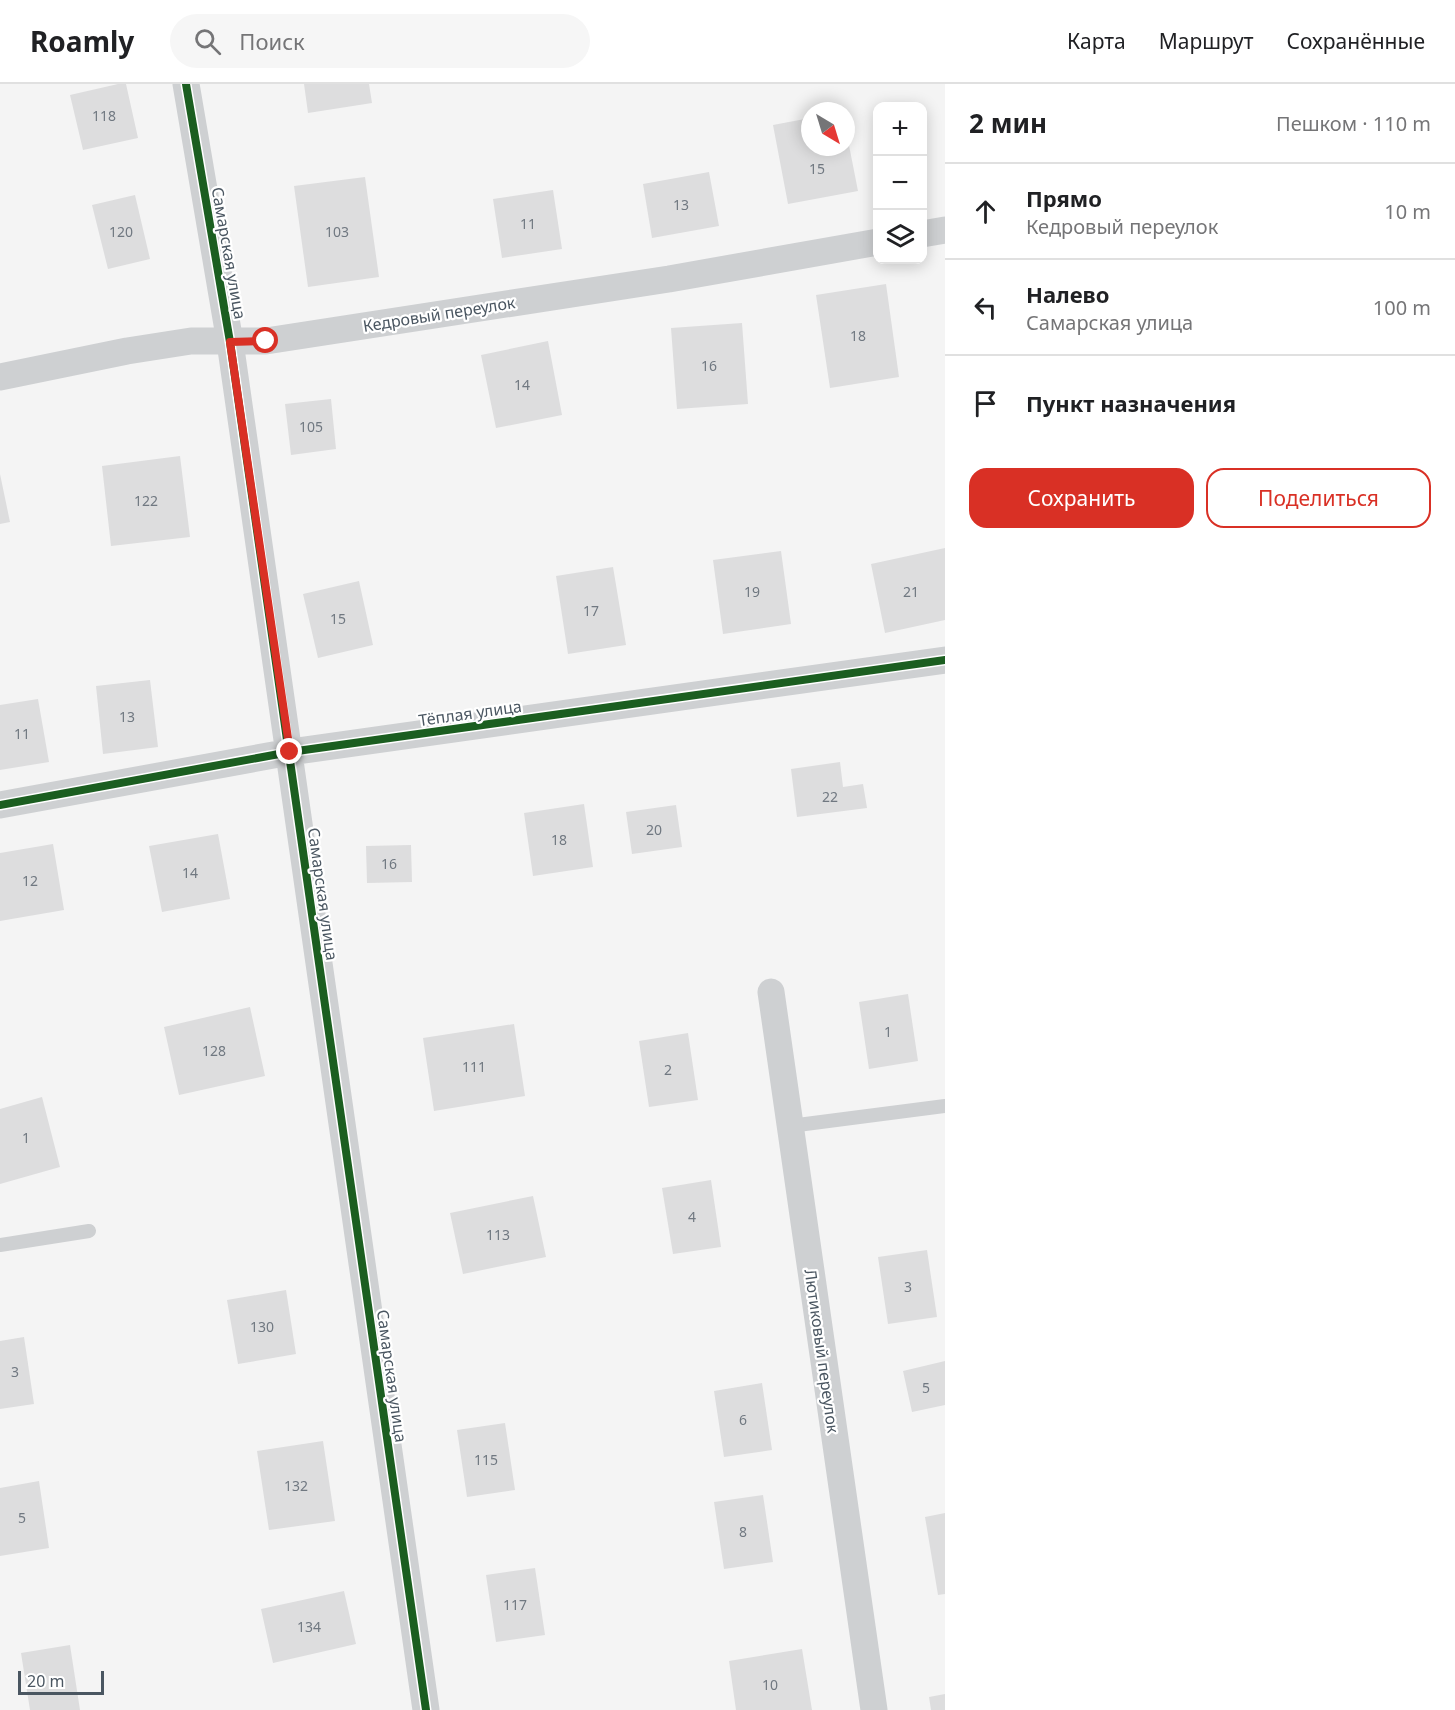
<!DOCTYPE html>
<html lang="ru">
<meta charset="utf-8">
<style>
:root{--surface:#fff;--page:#f6f6f6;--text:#202124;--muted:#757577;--line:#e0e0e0;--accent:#d93025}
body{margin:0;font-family:"Noto Sans",sans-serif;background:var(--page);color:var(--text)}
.controls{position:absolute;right:18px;top:18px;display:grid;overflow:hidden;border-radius:12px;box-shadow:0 3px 15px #0003}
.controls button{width:54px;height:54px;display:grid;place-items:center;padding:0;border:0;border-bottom:2px solid var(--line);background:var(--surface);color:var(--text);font:30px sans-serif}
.compass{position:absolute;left:801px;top:18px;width:54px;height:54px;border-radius:50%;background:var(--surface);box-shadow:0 3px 15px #0003;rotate:142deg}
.scale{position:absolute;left:18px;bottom:15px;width:86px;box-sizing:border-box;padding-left:6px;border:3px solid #4a5661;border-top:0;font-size:16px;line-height:21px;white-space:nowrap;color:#4a5661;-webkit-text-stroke:4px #fff;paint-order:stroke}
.stop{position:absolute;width:18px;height:18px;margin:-14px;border:4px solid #d93025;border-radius:50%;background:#fff}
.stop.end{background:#d93025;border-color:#fff;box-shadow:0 2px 6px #0008}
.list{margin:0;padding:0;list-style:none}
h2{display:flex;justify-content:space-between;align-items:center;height:78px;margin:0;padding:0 24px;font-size:26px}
h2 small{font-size:20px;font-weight:400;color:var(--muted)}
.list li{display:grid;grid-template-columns:39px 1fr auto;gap:18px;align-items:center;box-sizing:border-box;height:96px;padding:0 24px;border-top:2px solid var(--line)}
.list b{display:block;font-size:22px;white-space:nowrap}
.list p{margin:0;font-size:20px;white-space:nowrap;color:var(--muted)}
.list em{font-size:20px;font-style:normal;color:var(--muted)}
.actions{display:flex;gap:12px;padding:18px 24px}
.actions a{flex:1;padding:14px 0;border:2px solid var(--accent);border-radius:18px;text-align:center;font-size:21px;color:var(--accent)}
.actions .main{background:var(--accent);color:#fff}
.icon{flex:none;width:33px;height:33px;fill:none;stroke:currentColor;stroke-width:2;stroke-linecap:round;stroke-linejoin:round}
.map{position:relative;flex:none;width:945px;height:1626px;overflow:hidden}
header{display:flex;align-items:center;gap:36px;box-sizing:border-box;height:84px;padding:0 30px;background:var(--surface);border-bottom:2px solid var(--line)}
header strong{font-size:28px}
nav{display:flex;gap:33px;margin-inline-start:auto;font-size:21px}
.search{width:420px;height:54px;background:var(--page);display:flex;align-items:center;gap:15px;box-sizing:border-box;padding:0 21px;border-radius:33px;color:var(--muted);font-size:22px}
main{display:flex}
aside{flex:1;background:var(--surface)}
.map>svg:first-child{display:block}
</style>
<header>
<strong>Roamly</strong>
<div class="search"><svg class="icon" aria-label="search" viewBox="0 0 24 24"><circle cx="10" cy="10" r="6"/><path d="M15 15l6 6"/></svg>Поиск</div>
<nav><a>Карта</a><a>Маршрут</a><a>Сохранённые</a></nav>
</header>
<main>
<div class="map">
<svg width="945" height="1626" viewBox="0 0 945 1626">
<rect width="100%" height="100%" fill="#f4f4f4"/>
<path fill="#ddddde" d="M118,0h8l12,54 -55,12 -13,-55z
M304,0h65l3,19 -64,10z
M810,34v29h36l1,-12 11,56 -70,13 -15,-79z
M709,88l10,54 -67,12 -9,-54z
M365,93l14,100 -71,10 -14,-101z
M553,106l9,59 -60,9 -9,-59z
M135,111l15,64 -42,10 -16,-64z
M886,200l13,93 -69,11 -14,-93z
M742,239l6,81 -71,5 -6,-81z
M548,257l14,74 -66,13 -15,-73z
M331,315l5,50 -45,6 -6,-51z
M180,372l10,81 -79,9 -9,-80z
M0,390l10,48 -10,2z
M945,464v72l-60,13 -14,-69z
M781,467l10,73 -68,10 -10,-74z
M613,483l13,78 -58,9 -12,-78z
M359,497l14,64 -55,13 -15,-64z
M150,596l8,67 -55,7 -7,-68z
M38,615l11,63 -49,8v-65z
M840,678l3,25 20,-3 4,24 -70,9 -6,-48z
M584,720l9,63 -60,9 -9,-63z
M676,721l6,42 -50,7 -6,-42z
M218,750l12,65 -68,13 -13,-66z
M53,760l11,66 -64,11v-68z
M411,761l1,37 -45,1 -1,-37z
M908,910l10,67 -49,8 -10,-67z
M250,923l15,69 -86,19 -15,-68z
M514,940l11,72 -91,15 -11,-73z
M688,949l10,67 -49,7 -10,-66z
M42,1013l18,70 -60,17v-75z
M711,1096l10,67 -48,7 -11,-66z
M533,1112l13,61 -83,17 -13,-61z
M927,1166l10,67 -49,7 -10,-67z
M286,1206l10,64 -58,10 -11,-64z
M24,1253l10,67 -34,5v-68z
M945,1277v44l-33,7 -9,-41z
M762,1299l10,67 -48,7 -10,-66z
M505,1339l10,67 -48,7 -10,-67z
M323,1357l12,80 -66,9 -12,-79z
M39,1397l10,67 -49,8v-68z
M763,1411l10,67 -49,7 -10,-67z
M945,1429v81l-7,1 -13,-78z
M535,1484l10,67 -49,7 -10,-67z
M344,1507l12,53 -83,19 -12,-54z
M70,1561l10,65h-50l-9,-57z
M802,1565l10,61h-76l-7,-49z
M945,1610v16h-14l-2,-13z"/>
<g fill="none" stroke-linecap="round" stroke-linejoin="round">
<path stroke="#ced0d2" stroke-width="14" d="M790,1042l155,-20
M0,1161l89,-14"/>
<path stroke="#ced0d2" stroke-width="27" d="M186,0l44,258 196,1368
M922,150l23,-4
M0,293l127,-26 64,-10h75l403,-62 209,-37
M0,721l290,-53 655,-92
M771,908l103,718"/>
<defs>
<path id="cycleway" d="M186,0l44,258 196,1368
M0,721l290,-53 655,-92"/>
</defs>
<use href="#cycleway" stroke="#fff" stroke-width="11"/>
<use href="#cycleway" stroke="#1b5e20" stroke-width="8"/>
</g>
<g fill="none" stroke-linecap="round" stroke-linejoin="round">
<path stroke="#d93025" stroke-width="8" d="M266,257l-36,1 60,410"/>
</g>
<g text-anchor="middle" stroke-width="4.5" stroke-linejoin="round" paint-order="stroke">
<g font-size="14" fill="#707881">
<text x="104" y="37">118</text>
<text x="817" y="90">15</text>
<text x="681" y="126">13</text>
<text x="528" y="145">11</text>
<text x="121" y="153">120</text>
<text x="337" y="153">103</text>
<text x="858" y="257">18</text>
<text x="709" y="287">16</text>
<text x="522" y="306">14</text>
<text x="311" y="348">105</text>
<text x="146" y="422">122</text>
<text x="752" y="513">19</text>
<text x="911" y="513">21</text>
<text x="591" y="532">17</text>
<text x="338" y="540">15</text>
<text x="127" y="638">13</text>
<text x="22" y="655">11</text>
<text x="830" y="718">22</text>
<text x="654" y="751">20</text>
<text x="559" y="761">18</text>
<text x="389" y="785">16</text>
<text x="190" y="794">14</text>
<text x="30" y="802">12</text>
<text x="888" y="953">1</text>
<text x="214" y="972">128</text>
<text x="474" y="988">111</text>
<text x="668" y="991">2</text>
<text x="26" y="1059">1</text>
<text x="692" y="1138">4</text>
<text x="498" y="1156">113</text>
<text x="908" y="1208">3</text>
<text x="262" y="1248">130</text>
<text x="15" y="1293">3</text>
<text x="926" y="1309">5</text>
<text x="743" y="1341">6</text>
<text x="486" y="1381">115</text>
<text x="296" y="1407">132</text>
<text x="22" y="1439">5</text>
<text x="743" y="1453">8</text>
<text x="515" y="1526">117</text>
<text x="309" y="1548">134</text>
<text x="770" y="1606">10</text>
</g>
<g font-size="16" fill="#4a5661" stroke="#fff">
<text transform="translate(229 169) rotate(80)" y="6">Самарская улица</text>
<text transform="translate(439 230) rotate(-9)" y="6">Кедровый переулок</text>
<text transform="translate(470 629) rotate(-8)" y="6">Тёплая улица</text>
<text transform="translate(323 810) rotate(82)" y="6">Самарская улица</text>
<text transform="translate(822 1267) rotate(82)" y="6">Лютиковый переулок</text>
<text transform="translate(392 1292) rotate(82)" y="6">Самарская улица</text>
</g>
</g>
</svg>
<div class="controls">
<button>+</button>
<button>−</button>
<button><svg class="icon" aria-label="layers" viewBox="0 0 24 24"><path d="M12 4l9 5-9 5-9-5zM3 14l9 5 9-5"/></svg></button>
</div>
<svg class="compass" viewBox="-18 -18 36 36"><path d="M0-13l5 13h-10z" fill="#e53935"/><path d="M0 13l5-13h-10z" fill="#757577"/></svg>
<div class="scale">20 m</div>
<div class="stop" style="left:266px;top:257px"></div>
<div class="stop end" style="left:290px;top:668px"></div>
</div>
<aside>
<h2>2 мин<small>Пешком · 110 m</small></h2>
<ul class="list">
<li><svg class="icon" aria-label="ahead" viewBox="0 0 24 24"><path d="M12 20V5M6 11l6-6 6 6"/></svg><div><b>Прямо</b><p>Кедровый переулок</p></div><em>10 m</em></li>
<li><svg class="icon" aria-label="left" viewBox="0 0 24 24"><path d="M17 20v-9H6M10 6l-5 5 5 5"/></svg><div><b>Налево</b><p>Самарская улица</p></div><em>100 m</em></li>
<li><svg class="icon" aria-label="arrive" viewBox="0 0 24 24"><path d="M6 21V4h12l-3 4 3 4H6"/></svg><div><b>Пункт назначения</b></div></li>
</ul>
<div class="actions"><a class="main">Сохранить</a><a>Поделиться</a></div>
</aside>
</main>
